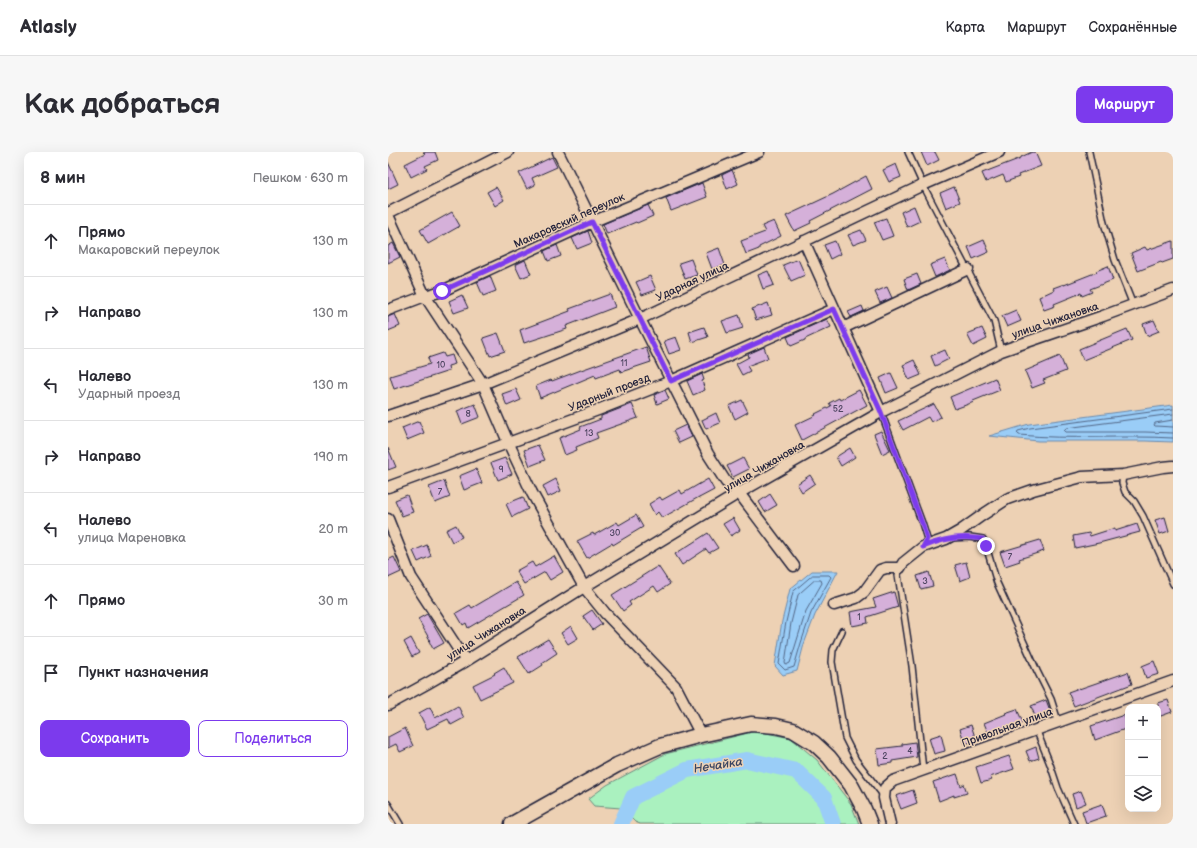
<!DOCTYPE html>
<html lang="ru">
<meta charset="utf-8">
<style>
:root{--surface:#fff;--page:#f7f7f7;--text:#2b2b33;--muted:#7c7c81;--line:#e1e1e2;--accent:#7c3aed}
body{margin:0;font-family:"Balsamiq Sans",sans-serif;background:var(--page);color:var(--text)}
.controls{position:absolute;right:12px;bottom:12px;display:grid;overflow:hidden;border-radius:8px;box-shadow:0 4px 16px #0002}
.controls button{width:36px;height:36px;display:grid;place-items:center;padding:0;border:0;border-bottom:1px solid var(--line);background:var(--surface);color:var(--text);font:20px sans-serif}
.stop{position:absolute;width:12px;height:12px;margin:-9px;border:3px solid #7c3aed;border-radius:50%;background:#fff}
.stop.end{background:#7c3aed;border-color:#fff;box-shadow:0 1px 4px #0008}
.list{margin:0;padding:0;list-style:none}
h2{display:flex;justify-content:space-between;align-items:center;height:52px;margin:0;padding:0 16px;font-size:17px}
h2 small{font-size:13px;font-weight:400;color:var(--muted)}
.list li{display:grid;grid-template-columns:26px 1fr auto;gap:12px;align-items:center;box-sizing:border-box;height:72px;padding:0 16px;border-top:1px solid var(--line)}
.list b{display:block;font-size:15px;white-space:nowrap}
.list p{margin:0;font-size:13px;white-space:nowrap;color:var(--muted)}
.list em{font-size:13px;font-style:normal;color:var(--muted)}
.actions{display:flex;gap:8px;padding:12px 16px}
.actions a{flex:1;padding:9px 0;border:1px solid var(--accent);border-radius:8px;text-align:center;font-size:14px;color:var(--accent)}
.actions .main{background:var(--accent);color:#fff}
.icon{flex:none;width:22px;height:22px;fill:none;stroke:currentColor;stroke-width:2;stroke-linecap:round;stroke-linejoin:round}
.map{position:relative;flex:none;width:785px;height:672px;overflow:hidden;border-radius:8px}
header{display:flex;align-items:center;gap:24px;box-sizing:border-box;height:56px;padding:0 20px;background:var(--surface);border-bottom:1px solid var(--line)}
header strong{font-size:19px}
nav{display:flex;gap:22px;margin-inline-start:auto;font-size:14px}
.intro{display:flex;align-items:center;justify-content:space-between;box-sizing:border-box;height:96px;padding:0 24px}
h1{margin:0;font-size:28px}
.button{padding:10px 18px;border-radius:8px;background:var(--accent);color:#fff;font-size:14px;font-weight:700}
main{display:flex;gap:24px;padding:0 24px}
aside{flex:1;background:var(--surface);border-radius:8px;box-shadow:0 4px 16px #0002}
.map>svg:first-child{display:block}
</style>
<header>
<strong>Atlasly</strong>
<nav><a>Карта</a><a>Маршрут</a><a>Сохранённые</a></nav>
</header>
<div class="intro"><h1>Как добраться</h1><a class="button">Маршрут</a></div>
<main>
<aside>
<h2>8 мин<small>Пешком · 630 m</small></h2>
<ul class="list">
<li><svg class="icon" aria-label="ahead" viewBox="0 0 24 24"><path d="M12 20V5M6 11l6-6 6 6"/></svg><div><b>Прямо</b><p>Макаровский переулок</p></div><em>130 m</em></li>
<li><svg class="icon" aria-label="right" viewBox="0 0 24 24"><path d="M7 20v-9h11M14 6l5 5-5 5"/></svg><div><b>Направо</b></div><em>130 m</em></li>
<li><svg class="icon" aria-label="left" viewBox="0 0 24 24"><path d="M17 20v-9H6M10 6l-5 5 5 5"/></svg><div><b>Налево</b><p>Ударный проезд</p></div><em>130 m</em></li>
<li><svg class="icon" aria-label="right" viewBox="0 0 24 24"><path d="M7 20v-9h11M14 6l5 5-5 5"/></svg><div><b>Направо</b></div><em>190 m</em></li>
<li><svg class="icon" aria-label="left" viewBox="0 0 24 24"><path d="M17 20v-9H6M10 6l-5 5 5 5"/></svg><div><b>Налево</b><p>улица Мареновка</p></div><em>20 m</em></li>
<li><svg class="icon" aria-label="ahead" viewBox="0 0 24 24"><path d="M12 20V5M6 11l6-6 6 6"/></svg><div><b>Прямо</b></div><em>30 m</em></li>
<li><svg class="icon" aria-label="arrive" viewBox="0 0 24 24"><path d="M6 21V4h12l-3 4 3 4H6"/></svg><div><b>Пункт назначения</b></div></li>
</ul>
<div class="actions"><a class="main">Сохранить</a><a>Поделиться</a></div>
</aside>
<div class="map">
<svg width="785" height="672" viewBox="0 0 785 672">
<rect width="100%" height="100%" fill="#edd1b4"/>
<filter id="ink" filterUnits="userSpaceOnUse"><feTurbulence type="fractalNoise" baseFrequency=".025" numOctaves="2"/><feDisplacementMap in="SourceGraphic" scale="8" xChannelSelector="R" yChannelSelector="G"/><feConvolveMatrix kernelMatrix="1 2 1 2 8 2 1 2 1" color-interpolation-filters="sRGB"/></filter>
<g filter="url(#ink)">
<path fill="#aaf1bf" stroke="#668a7d" d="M368,579l35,7 26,22 34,44 8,20h-219l-5,-2 -14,-14 -27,-2 -6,-7 19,-14 58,-31z"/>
<path fill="#9acdf7" stroke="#6a89ac" d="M785,253v37l-28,-1h-107l-49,-5 40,-12z
M424,419h26l-23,44 -11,29 -7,27 -14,4 -8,-9 7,-45 8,-32z"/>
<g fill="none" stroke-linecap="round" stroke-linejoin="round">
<path stroke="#526686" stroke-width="1" d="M785,257l-143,19 -12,3 -1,2 2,2c51,5 103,0 154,3
M785,262l-107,14 -2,2 2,2h79l28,1
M785,268l-18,3 -1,2 1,1 18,1
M425,423h16l2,2 -20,36 -10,30 -7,24 -9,3 -6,-6 7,-42 7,-30z
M427,428h6l1,3 -16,28 -16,52 -4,2 -1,-2 6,-40 7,-28z"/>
<path stroke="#9acdf7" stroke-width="16" d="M233,672l12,-27 54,-27 60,-10 49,11 28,27 9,26"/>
</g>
<path fill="#d5b0d9" stroke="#22223b" d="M35,0h12l3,8 -13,6 2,3 -16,8 -6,-13 20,-10z
M533,0h14l4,8 -12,6z
M644,0h3l6,14 -23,9 1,2 -13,5 -3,-7 -17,7 -4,-9 39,-15v-1z
M164,5l5,10 -25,11 3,7 -8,4 -8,-16z
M0,10l10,22 -10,5z
M508,12l5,13 -12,5 -6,-12z
M344,18l6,14 -11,5 -5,-14z
M478,24l6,13 -62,32 1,2 -17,8 -8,-15 47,-22z
M314,31l5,14 -36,14 -5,-13z
M108,35l8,13 -9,6 -8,-14z
M566,35l6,15 -14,6 -6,-15z
M260,53l5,11 -16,7 -1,-1 -29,12 -4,-10z
M526,54l6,15 -13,6 -6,-15z
M64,60l8,14 -32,18 -8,-14z
M498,66l7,18 -11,4 -8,-18z
M386,69l7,15 -22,11v2l-13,5 -5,-13 24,-9 -3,-6z
M473,78l5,10 -13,5 -5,-10z
M200,79l4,12 -15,6 -5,-11z
M596,88l5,12 -16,7 -5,-12z
M447,89l5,13 -10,5 -6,-14z
M785,89v18l-11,4 -1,-1 -23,9 -7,-18 14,-6 2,3z
M5,91l7,14 -12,6v-17z
M169,93l4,11 -13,5 -4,-10z
M331,96l6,17 -13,4 -6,-16z
M303,107l6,16 -12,4 -6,-16z
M410,107l7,16 -14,6 -8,-16z
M557,107l5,11 -15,7 -5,-12z
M137,108l6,14 -10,4 -6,-13z
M720,114l5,14 -23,9 2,3 -10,4 -1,-3 -27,11 1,2 -11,4 -5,-13 15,-7 -1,-2 11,-4v1l33,-13 -1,-1z
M380,119l6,14 -11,4 -5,-14z
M529,122l4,10 -13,6 -4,-11z
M102,124l6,15 -13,5 -6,-14z
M262,124l6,14 -14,5 -6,-13z
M499,135l5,11 -12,5 -5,-11z
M222,142l5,13 -49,19 1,3 -43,14 -4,-13 50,-19 -1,-2z
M74,143l6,13 -14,5 -5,-12z
M380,151l4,12 -16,5 -4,-11z
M474,154l2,5 -13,6 -3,-5z
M628,158l5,11 -14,6 -5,-11z
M7,162l5,12 -12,5v-14z
M351,163l4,13 -16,5 -5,-12z
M439,167l4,8 -26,12v1l-14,6 -4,-9z
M766,168l5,11 -12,5 -4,-12z
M316,175l4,10 -16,5 -3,-10z
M594,176l5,11 -14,7 -6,-12z
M739,177l5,11 -49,20 -4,-11z
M110,181l7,18 -15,5 -7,-18z
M288,185l5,13 -12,4 -5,-13z
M258,195l5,15 -30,10 -1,-3 -24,9 -1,-3 -55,23 -4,-12 15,-6 1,1 29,-11z
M376,195l4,11 -21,8 3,5 -8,4 -6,-11 13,-7 -1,-3z
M557,198l4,9 -14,7 -4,-10z
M55,201l2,4 7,-2 3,9 -7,2 1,5 -55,18 -4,-13 40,-12 -2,-6z
M672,204l6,15 -23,9 2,3 -13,5 -7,-17z
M526,208l7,15 -12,5 -6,-15z
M503,221l7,15 -12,5 -6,-15z
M314,222l2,6 -2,1 3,9 -12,5 -6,-14z
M607,226l5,12 -27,11 1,1 -19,7 -5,-12z
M128,237l5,11 -14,6 -5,-12z
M277,238l4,9 -12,5 -3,-9z
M471,238l8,15 -65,35 -7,-15 21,-10 -1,-1 16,-8 -2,-3 10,-5 1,2z
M354,248l6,12 -13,7 -6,-13z
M87,252l5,13 -18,7 -5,-13z
M244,252l6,14 -42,15 2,5 -22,9 1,3 -12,5 -6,-17 22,-9 -1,-2 21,-8v-3z
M546,252l7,13 -10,5 -3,-5 -25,13 -5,-9z
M328,261l4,10 -14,6 -4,-9z
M31,269l5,12 -17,7 -5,-12z
M298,273l6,12 -13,6 -6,-12z
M493,279l9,19 -8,4 -8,-20z
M150,293l7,15 -15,6 -6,-16z
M0,296l8,19 -8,3z
M462,296l5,9 -14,9 -5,-9z
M117,306l7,16 -14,6 -7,-17z
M355,306l6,11 -16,8 -6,-11z
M88,317l6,14 -18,7 -5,-14z
M422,323l5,8 -13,9 -5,-8z
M168,327l5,12 -13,6 -5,-11z
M320,327l6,11 -15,8v-1l-37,21 -4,-6 -3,3 -6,-11 11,-7 2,3 18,-10 2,4z
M56,329l6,16 -15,6 -6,-16z
M382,342l7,11 -12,7 -6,-10z
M19,343l6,17 -11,4 -7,-16z
M135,345l5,12 -16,8 -6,-13z
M248,363l7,12 -30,18 -1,-2 -25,15 -10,-17 16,-8 1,2 23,-13 2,3z
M777,365l4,14 -9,3 -5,-14z
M345,366l7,12 -9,6 -8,-12z
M749,372l3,8 -41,11 -24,5 -2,-12 16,-3 1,3 25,-8v3z
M68,373l6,12 -10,5 -6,-12z
M320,381l10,15 -9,5 -3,-4 -24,16 -7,-11z
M652,388l4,11 -25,8 1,2 -15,5 -5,-14z
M39,393l4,11 -13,6 -5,-11z
M166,404l9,16 -13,8 -5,-8 -21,12 -8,-13 16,-9 3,5z
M6,405l7,15 -13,6v-18z
M578,410l4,15 -10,4 -5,-16z
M270,414l12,18 -12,8 -4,-6 -25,16 2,3 -8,6 -11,-16z
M541,420l4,14 -12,3 -4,-13z
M128,430l8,13 -56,33 -2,-5 -3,2 -7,-12 14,-8 2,3z
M506,440l4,15 -31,10 1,6 -16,3 -2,-14 26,-5 -3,-8z
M204,458l10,14 -9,6 -10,-14z
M39,462l17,29 -11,6 -4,-8 1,-1 -12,-21z
M183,474l7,12 -10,6 -7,-11z
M23,486l8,15 -7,4 -8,-15z
M160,487l9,14 -15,10 1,2 -14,9 -11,-17z
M766,509l5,13 -13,4 -4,-12z
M116,515l9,16 -33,16 -7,-14 22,-11 -1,-1z
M740,520l4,12 -58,22 -6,-14 11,-4v1z
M658,548l5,13 -15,6 -5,-13z
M780,548l4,12 -14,5v-14z
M70,554l6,12 -13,7 -3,-6 -21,10 -8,-16 11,-6 5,11z
M629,557l6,14 -34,12 -5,-12 22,-9 -1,-1z
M736,563l4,13 -33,12 -4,-14z
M583,573l5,15 -11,4 -5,-15z
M17,576l8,18 -13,6 -4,-8 -8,4v-11z
M553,582l4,17 -11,3 -5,-16z
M527,590l2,15 -25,4v2l-13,2 -2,-16 25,-3v-2z
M648,595l3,11 -9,3 -4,-10z
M621,604l5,13 -24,8 2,3 -11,3 -5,-16z
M569,622l4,12 3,-2 3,9 -13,4v-2l-15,6 -6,-19z
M525,638l4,13 -16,6 -5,-13z
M693,639l5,12 -10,4 -4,-13z
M714,652l4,12 -20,7 -4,-12z"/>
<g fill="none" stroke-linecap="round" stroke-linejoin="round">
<defs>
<path id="lane" d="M520,0l15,33 71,136 7,30
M701,0l15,71 11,37 18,45
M493,260l41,111 5,16 -4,7
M735,323l-1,8 3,9 9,9 9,15 30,68
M563,386l19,-1 13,2 3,7 11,37 40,88 14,28 7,22
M512,416l-2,7 14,91 11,104
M454,479l-9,19 -1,12 13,76 11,22 27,35
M648,577l14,35 8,24 16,36
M0,652l12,20"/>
<path id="street" d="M170,0l82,167 68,135 18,28 13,11 55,73
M0,61l120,-61
M0,63l37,81 58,88 25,58 24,51 52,94 21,26 71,74 25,48
M416,89l77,171
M0,158l37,-14 17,-5 150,-69 167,-70
M455,176l125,-59
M0,264l95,-32 157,-65 283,-134 76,-33
M0,335l210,-77 73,-29 163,-72
M0,367l23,58 55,84
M446,453l22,-7 8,-6 16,-22 6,-2h14l3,-5 20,-16 23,-8 14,-8 24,-17 23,-15 26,-9 49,-13 41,-2 40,-8 10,-1
M0,553l40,-22 38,-22 118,-74 155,-94 142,-81 120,-61 102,-35 70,-26
M502,672l-6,-26 1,-10 8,-7 280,-100"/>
<path id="secondary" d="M124,672l105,-59 43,-19 41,-11 50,-11 25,2 17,4 21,13 15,14 22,28 13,24 6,15"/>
</defs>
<use href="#lane" stroke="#22223b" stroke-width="8"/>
<use href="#street" stroke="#22223b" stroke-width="13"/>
<use href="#secondary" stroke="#22223b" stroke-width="17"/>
<use href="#lane" stroke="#edd1b4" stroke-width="5"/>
<use href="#street" stroke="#edd1b4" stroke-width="10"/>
<use href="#secondary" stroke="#edd1b4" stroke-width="14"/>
</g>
</g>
<g fill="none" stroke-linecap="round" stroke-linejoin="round" filter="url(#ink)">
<path stroke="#7c3aed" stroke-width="5" d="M54,139l150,-69 79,159 163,-72 47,103 41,111 5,16 -4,8c20,-9 38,-12 60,-8l3,7"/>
</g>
<g text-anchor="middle" stroke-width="3" stroke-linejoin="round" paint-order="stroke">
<g font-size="9" fill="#4f4662">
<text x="236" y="214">11</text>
<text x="53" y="216">10</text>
<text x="450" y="260">52</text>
<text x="80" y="265">8</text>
<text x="201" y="284">13</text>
<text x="113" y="320">9</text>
<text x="52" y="343">7</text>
<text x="227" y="384">30</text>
<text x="622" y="408">7</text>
<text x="537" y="432">3</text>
<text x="471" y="468">1</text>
<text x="522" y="602">4</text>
<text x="497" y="607">2</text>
</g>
<g font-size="11" fill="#22223b" stroke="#edd1b4">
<text transform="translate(181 68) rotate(-24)" y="4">Макаровский переулок</text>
<text transform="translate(304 129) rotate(-25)" y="4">Ударная улица</text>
<text transform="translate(667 168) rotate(-19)" y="4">улица Чижановка</text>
<text transform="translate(221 240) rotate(-21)" y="4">Ударный проезд</text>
<text transform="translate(376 314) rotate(-30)" y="4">улица Чижановка</text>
<text transform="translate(98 481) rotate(-32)" y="4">улица Чижановка</text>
<text transform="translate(619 575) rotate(-20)" y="4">Привольная улица</text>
</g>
<g font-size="12" font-style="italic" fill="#3a4461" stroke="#edd1b4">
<text transform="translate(330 613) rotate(-9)" y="4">Нечайка</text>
</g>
</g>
</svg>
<div class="controls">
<button>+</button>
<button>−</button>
<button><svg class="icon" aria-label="layers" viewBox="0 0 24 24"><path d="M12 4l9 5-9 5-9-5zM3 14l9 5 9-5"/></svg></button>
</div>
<div class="stop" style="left:54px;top:139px"></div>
<div class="stop end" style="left:598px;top:394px"></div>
</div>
</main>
